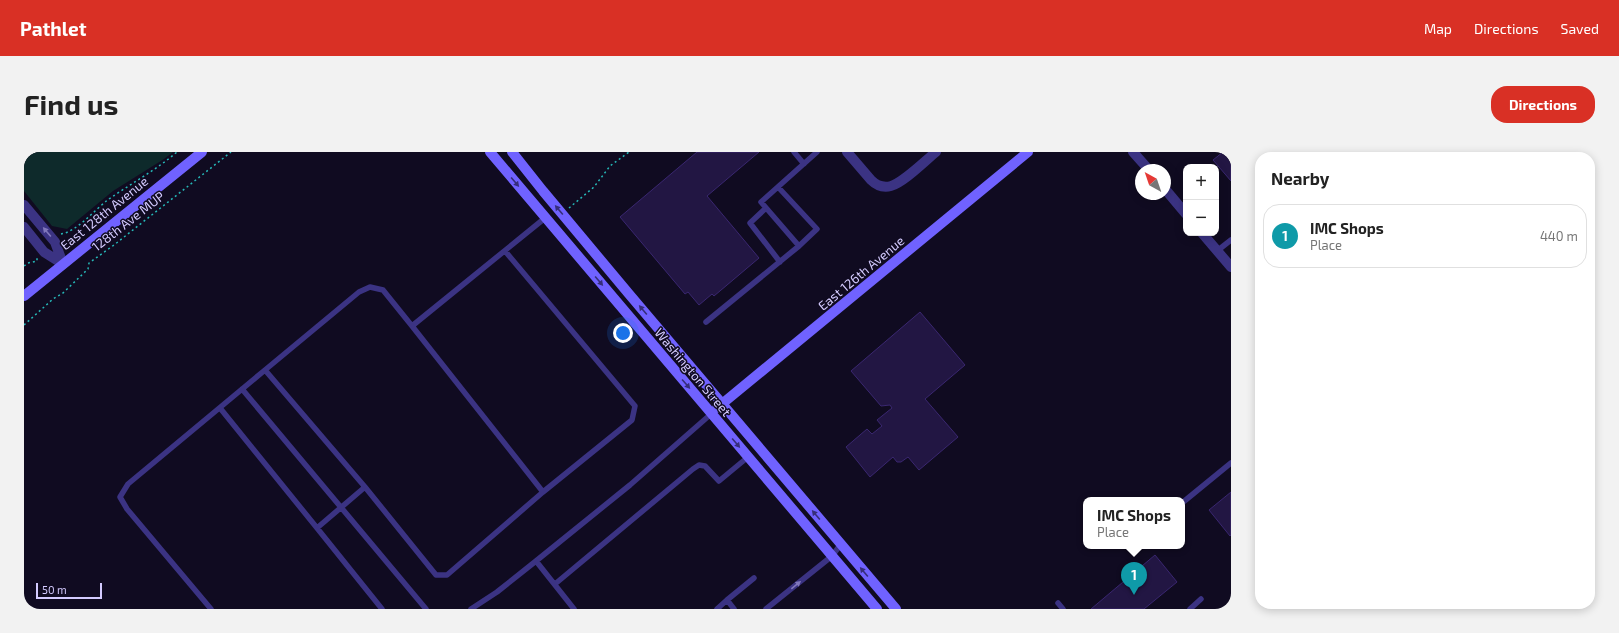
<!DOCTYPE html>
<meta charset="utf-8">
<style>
:root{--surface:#fff;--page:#f2f2f2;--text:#222;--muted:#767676;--line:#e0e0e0;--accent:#d93025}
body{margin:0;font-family:"Exo 2",sans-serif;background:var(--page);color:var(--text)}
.controls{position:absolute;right:12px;top:12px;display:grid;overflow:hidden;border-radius:8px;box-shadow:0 2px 10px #0003}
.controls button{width:36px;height:36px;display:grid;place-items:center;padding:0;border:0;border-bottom:1px solid var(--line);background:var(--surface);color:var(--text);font:20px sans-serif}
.compass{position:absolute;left:1111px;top:12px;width:36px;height:36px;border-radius:50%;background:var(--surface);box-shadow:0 2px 10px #0003;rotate:320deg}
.scale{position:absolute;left:12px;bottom:10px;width:66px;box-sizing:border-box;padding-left:4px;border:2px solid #d4cbff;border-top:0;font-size:11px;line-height:14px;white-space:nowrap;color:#d4cbff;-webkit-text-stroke:3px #100b21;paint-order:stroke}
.you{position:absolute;left:599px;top:181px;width:14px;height:14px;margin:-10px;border:3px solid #fff;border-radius:50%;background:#1a73e8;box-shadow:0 0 0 6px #1a73e833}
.badge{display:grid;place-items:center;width:26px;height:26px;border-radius:50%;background:var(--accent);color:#fff;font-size:13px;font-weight:700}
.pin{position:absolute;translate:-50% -33px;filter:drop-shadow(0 1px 2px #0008)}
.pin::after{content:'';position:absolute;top:21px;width:14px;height:12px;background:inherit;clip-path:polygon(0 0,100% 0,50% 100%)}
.popup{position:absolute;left:1059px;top:345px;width:102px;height:52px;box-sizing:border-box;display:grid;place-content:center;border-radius:8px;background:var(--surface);filter:drop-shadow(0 1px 3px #0005);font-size:13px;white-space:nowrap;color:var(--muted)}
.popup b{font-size:15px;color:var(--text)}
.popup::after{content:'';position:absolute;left:50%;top:100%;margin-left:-8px;border:8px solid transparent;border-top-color:var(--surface)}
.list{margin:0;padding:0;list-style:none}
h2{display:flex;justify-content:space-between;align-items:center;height:52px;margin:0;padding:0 16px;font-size:17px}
h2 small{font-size:13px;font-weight:400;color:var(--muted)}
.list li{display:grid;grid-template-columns:26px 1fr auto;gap:12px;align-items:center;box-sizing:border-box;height:64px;margin:0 8px 8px;padding:0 8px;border:1px solid var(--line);border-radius:16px}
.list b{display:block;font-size:15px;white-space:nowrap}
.list p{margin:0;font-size:13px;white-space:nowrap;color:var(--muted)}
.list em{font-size:13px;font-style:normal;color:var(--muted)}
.map{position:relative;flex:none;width:1207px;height:457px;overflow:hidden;border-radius:16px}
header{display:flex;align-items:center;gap:24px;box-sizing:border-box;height:56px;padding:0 20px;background:var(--accent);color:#fff}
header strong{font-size:19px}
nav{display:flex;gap:22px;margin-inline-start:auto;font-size:14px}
.intro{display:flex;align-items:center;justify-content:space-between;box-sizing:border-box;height:96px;padding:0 24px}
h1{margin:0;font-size:28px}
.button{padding:10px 18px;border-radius:16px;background:var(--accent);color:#fff;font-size:14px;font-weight:700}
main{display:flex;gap:24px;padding:0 24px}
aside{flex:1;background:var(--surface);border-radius:16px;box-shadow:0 2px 10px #0003}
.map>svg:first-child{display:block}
</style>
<header>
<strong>Pathlet</strong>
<nav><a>Map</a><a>Directions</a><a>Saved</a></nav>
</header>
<div class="intro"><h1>Find us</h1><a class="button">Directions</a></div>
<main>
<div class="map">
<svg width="1207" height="457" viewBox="0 0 1207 457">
<rect width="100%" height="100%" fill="#100b21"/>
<path fill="#0e2a2b" d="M0,0h149l-9,7 -51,32 -46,38 -15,-3 -28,-35z"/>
<path fill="#221643" stroke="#3a2770" d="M673,0h62l-52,44 52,62 -45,38 -2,-2 -13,11 -11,-13 -3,2 -65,-77z
M1199,0h6l2,2v27l-18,-21z
M896,160l45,53 -40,34 33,38 -39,33 -11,-13 -7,5h-4l-4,-5 -23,20 -24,-30 21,-18 5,5 10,-8 -5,-6 15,-12 -2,-3 -9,1 -30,-35z
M1207,340v43l-1,1 -21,-26z
M1131,403l22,27 -33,27h-53z"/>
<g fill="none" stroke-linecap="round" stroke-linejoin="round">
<path stroke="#26b8b8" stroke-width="1.5" stroke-dasharray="2 3" stroke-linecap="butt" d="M545,56l25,-21 16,-21 19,-14
M37,82c17,-3 33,-24 48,-35 23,-16 47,-29 68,-47
M0,114l4,-3 9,-2v-3
M0,173l29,-26 10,-6 25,-24 1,-6 25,-18 117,-93"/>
<path stroke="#3b3383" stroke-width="5.5" d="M770,0l10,12
M754,35l39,42 -18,17
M742,56l-16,15 30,39
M481,99l130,155 -3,14 -89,72 -131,-166 133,-108
M1193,99l14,-11
M682,170l93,-76 -38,-44 56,-50
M388,174l-29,-36 -13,-3 -11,5 -94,78 100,117 71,88h11l96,-83
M218,237l184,220
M196,256l97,120
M341,335l-48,41 65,81
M1158,351l49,-40
M531,432l138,-115 6,-4 6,1 14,15 29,-24
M1034,451l5,6
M187,457l-84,-100 -7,-12 8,-13 137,-114
M447,457l26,-17 39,-31
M550,457l-38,-48 94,-76 81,-71
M693,457l10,-9
M710,457l-7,-9 27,-22
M742,457l66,-53 9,-12
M1166,457l11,-10"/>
<path stroke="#3b3383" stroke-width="10" d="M823,0l24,28c5,5 12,8 20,6 12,-3 34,-25 45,-34
M1109,0l16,18
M1141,37l21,25
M0,53l31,37 8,22
M0,75l20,25 19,12
M1178,81l29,34"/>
<path stroke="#7062ff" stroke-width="10" d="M466,0l387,457
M488,0l31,39 86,103 267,315
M0,144l178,-144
M693,256l311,-256"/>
</g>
<defs><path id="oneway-solid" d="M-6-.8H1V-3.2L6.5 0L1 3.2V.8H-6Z"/></defs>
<g fill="#362e7a">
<use href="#oneway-solid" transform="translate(491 30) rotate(50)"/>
<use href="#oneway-solid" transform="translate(535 58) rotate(-130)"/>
<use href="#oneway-solid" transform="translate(575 129) rotate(50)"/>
<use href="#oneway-solid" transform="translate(619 158) rotate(-130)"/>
<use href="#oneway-solid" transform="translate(662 232) rotate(49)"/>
<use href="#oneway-solid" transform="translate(712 291) rotate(50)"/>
<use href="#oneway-solid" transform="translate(792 363) rotate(-130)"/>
<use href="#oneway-solid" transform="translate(840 420) rotate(-130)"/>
</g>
<g fill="#8077bb">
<use href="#oneway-solid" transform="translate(23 80) rotate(-130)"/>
<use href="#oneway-solid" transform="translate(772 433) rotate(-39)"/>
</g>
<g text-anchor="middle" stroke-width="3" stroke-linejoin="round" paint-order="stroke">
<g font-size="13" fill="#d4cbff" stroke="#100b21">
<text transform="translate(80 61) rotate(-39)" y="5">East 128th Avenue</text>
<text transform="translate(104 69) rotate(-38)" y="5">128th Ave MUP</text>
<text transform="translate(837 121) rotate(-40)" y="5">East 126th Avenue</text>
<text transform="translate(669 220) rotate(50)" y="5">Washington Street</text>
</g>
</g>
</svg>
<div class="controls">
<button>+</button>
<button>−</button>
</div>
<svg class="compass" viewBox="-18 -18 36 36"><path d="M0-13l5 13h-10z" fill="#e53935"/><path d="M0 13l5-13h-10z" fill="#767676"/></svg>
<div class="scale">50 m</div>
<div class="you"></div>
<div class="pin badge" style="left:1110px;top:443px;background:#0f9aa8">1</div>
<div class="popup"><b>IMC Shops</b>Place</div>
</div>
<aside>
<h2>Nearby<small></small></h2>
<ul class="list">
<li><span class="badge" style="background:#0f9aa8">1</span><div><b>IMC Shops</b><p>Place</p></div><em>440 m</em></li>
</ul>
</aside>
</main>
